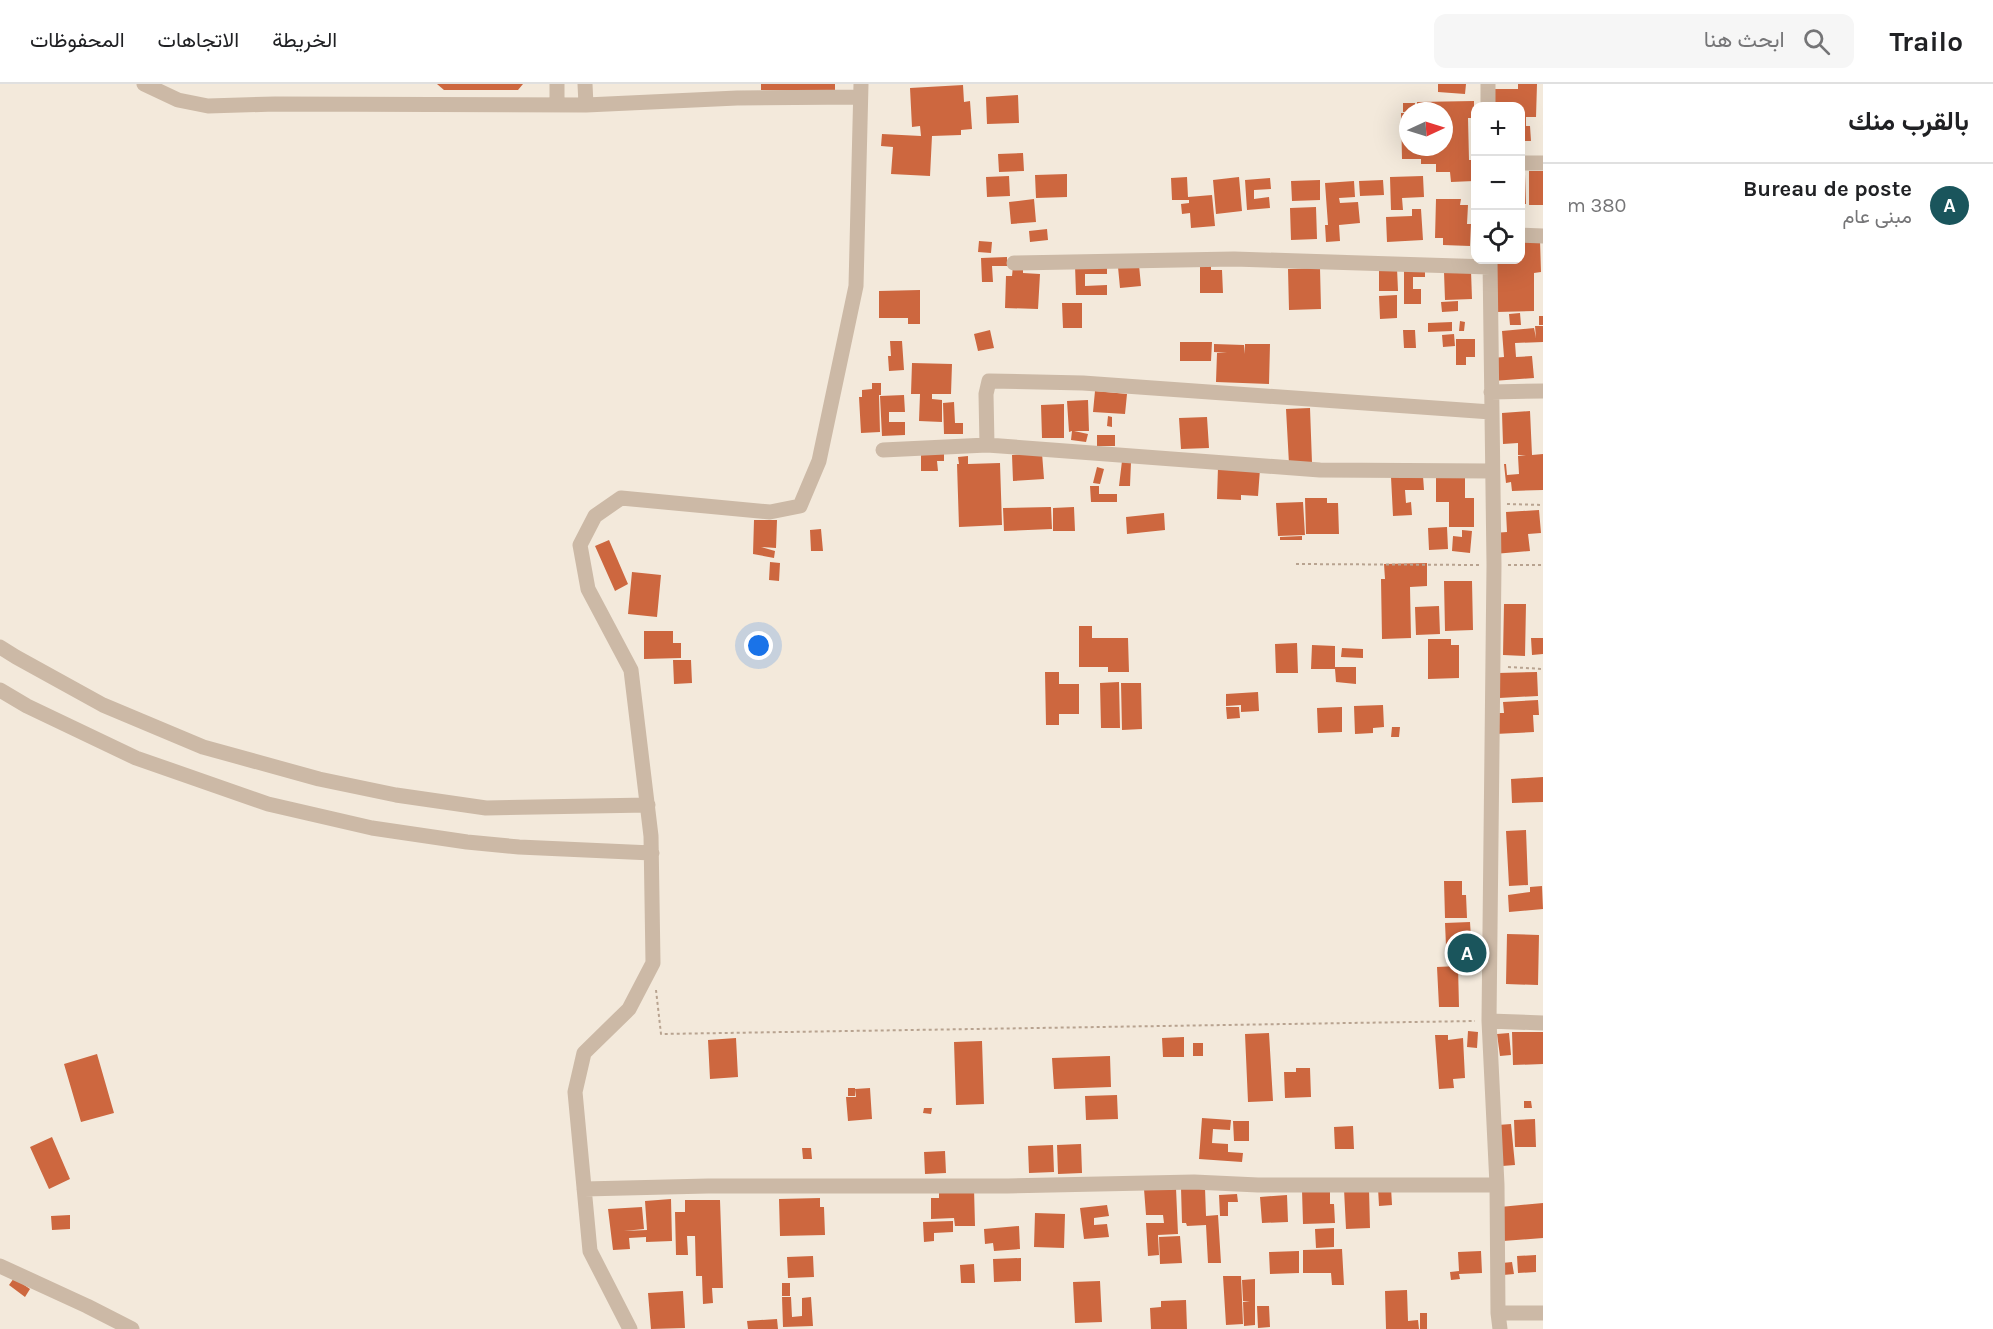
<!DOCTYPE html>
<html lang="ar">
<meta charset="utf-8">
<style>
:root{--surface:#fff;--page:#f6f6f6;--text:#202124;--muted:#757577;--line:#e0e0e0;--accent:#1a555c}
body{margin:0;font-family:Karla,Vazirmatn,sans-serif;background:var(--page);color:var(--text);direction:rtl}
.controls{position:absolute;right:18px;top:18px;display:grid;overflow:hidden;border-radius:12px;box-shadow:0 6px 24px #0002}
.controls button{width:54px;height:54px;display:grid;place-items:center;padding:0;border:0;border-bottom:2px solid var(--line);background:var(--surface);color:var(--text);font:30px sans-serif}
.compass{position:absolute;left:1399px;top:18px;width:54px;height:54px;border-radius:50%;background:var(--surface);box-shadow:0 6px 24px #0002;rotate:86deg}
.you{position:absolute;left:759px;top:562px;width:21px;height:21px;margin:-15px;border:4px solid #fff;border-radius:50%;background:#1a73e8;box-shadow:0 0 0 9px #1a73e833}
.badge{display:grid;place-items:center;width:39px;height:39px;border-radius:50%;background:var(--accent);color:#fff;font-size:20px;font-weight:700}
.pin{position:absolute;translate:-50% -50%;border:3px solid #fff;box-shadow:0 2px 6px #0006}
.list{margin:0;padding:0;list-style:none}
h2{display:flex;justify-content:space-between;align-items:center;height:78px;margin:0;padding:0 24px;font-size:26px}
h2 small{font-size:20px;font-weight:400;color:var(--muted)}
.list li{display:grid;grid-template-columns:39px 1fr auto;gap:18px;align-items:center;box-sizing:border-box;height:84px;padding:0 24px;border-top:2px solid var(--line)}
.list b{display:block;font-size:22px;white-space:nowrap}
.list p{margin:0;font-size:20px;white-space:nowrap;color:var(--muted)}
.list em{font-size:20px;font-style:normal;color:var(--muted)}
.icon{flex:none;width:33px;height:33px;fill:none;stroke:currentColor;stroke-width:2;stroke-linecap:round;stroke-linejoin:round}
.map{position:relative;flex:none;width:1543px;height:1245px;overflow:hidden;direction:ltr}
header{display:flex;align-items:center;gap:36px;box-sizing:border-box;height:84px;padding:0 30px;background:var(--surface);border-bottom:2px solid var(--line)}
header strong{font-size:28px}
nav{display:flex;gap:33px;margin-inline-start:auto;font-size:21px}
.search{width:420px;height:54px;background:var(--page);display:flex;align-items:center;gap:15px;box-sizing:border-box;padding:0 21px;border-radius:12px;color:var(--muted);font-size:22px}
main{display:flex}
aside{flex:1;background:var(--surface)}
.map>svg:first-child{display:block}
</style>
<header>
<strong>Trailo</strong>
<div class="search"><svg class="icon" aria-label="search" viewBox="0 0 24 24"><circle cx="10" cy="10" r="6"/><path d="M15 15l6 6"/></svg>ابحث هنا</div>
<nav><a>الخريطة</a><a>الاتجاهات</a><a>المحفوظات</a></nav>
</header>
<main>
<aside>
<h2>بالقرب منك<small></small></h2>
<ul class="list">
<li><span class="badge">A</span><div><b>Bureau de poste</b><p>مبنى عام</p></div><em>380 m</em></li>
</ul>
</aside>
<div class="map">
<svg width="1543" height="1245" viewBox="0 0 1543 1245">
<rect width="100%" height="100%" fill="#f3e9db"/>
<path fill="#cd673f" d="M437,0h86l-5,6h-74z
M761,0h74v7l-74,-1z
M1438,0h28l-1,10 -27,-2z
M1518,0h19l-1,33h-10v9h4l1,15h-10v-35h-28l1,-17h24z
M963,1l1,17 6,-1 2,28 -11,1v5l-29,1 -2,40 -39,-2 2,-27 -12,-1 1,-12 39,2 -1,-10 -8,1 -2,-39z
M1018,11l1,28 -32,1 -1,-27z
M1474,17v17h-6l1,42h5v21l-23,1 -1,-10h-14v-8h-15v-5h-19l-1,-46h7v34h36v-36h-27v-9z
M1403,19h12v8l-12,1z
M1023,69l1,18 -25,1 -1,-18z
M1529,87h14v34h-14z
M1067,90v23l-31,1 -1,-23z
M1525,90l1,30h-5v-29z
M1009,92l1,20 -23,1 -1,-20z
M1423,92l1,21 -22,1 1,12h-12l-1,-33z
M1187,93l1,20 24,-2 3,31 -24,2 -1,-15 -8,1 -1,-10 8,-1v-3h-17l-1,-22z
M1239,93l3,34 -26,3 -3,-34z
M1270,94l1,11 -17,1v9l15,-2 1,11 -23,2 -2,-30z
M1320,96v20l-28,1 -1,-20z
M1383,96l1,15 -24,1 -1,-15z
M1354,97l1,16 -16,1 1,5 18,-1 2,21 -21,2 1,16 -14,1 -1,-17h3l-3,-42z
M1034,115l2,23 -25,2 -2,-22z
M1436,115h25l-1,6h8l-1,19h4l-1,22 -27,-1v-7h-8z
M1316,123l1,32 -26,1 -1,-32z
M1412,125h9l2,31 -36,2 -1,-25 26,-1z
M1047,145l1,11 -18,2 -1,-11z
M1521,156h19l1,32 -7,1v38l-38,1 -1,-52h26z
M979,157l13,1 -1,11 -13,-1z
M1007,173v9h-15l1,16h-11l-1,-24z
M1107,180v10h-22v12l22,-1v10h-31l-1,-30z
M1139,181l2,21 -21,2 -2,-21z
M1200,181h11v5h11l1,23h-23z
M1013,182h10v7l17,1 -2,35 -33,-1 1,-32h6z
M1320,184l1,41 -32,1 -1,-41z
M1397,184l1,23h-19v-22z
M1404,184h21v9h-12v12h8v15h-17z
M1471,187l1,28 -27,1 -1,-28z
M920,206v34h-12v-6h-29v-27z
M1397,211v23l-17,1 -1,-23z
M1458,217v10l-16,1 -1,-10z
M1062,219h20v25h-19z
M1520,229l1,12h-11l-1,-11z
M1539,232h4v9h-4z
M1460,237l5,1 -1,9h-5z
M1452,238v9l-24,1v-9z
M1535,242h8v16l-28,1 1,14 16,-1 2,22 -41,3 -1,-23 12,-1 -2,-26 32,-3 2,10z
M990,246l4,18 -16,3 -4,-17z
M1403,246h12l1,18h-12z
M1454,250l1,12 -12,1 -1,-12z
M1456,255h19v18h-9v8h-10z
M890,257h12l2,29 -15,1 -1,-15h3z
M1180,258h32l-1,19h-31z
M1214,260l30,1 1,9v-10h25l-1,40 -53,-2 1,-29h10l-13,-1z
M912,279l40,1 -1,30h-19v5l10,1v22l-23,-1 1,-27h-9z
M872,299h9v12h-2l1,37 -19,1 -2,-36h3v-7l10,-1z
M1095,307l32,3 -2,20 -32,-2z
M904,311l1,17h-16v10h16v13l-23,1 -2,-40z
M1088,316l1,31h-15l14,3 -2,8 -15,-2 1,-9 -3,1 -2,-31z
M954,318l1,21h8v11h-19l-1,-31z
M1064,320v34h-22l-1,-33z
M1310,324l2,55 -23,1 -3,-55z
M1530,327l2,44 11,-1v36l-31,1 -1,-9 -5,1 -2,-19h2l1,11 12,-1 -1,-18 8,-1h-8v-12l-15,1 -1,-31z
M1108,332l4,1v10l-5,-1z
M1207,333l2,31 -28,1 -2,-31z
M1097,351h18v11h-18z
M921,367h23v10h-7l1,10h-17z
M1042,369l2,26 -31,2 -1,-26z
M968,372v8l32,-1 2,62 -43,2 -2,-63h2l-1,-7z
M1122,377l9,1 -1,24h-11z
M1097,383l7,2 -4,15 -7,-1z
M1218,383l42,2 -2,27 -17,-1v5l-24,-1z
M1436,391h29v23h9v29h-25v-25h-13z
M1423,392l1,14h-19l1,13 5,-1 1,13 -19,1 -2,-39z
M1090,402h9v8h18v8h-26z
M1305,414h22v5h11l1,31h-33z
M1303,418l2,33 -27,1 -2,-33z
M1051,423l1,22 -48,2 -1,-23z
M1074,423l1,24h-22v-23z
M1539,426l2,23 -13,1 2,17 -36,3 -1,-21 14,-1 -1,-20z
M1164,429l1,17 -38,4 -1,-17z
M754,436h23l-1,28 -15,-1 14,4 -1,7 -21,-4z
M1447,443l1,22 -19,1 -1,-22z
M821,445l2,22h-12l-1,-21z
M1462,446l10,1 -2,22 -18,-2 1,-15 9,1z
M1302,452v4h-22v-3z
M609,456l19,44 -13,7 -20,-45z
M770,478l10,1 -1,18 -10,-1z
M1427,479v23l-17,1 1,51 -29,1 -1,-60h4l-1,-15z
M632,488l29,3 -4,42 -29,-3z
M1444,497h28l1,49 -28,1z
M1504,520h22l-1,52 -22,-1z
M1439,522l1,28 -24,1 -1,-28z
M1079,542h13v12h36l1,34h-21v-5h-29z
M644,547h29v12h8v15l-37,1z
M1531,554h12v16l-11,1z
M1428,555h23v6h8v33l-31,1z
M1297,559l1,30h-22l-1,-29z
M1312,561l23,1v21h21v17l-20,-2 -1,-13h-24z
M1342,564l21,1v9l-22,-1z
M673,576h18l1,23 -18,1z
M1045,588h14v12h20v30h-20v11h-13z
M1537,588l1,24 -39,2 -1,-25z
M1119,598l1,46h-19l-1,-45z
M1121,599h20l1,46 -20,1z
M1258,608l1,19 -18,1v-7l-15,1v-12z
M1538,616l1,15h-6l1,17 -39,2 -1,-21h10l-1,-11z
M1383,621l1,22 -11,1v5l-18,1 -1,-28z
M1226,623h13l1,11 -13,1z
M1342,623v25l-24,1 -1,-25z
M1392,643h8l-1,10h-8z
M1543,693v25l-31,1 -1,-24z
M1526,746l2,55 -19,1 -3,-55z
M1444,797h18v14h4l1,23h-22z
M1542,802l1,23 -34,3 -1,-17 22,-3v-5z
M1470,838l1,16h-7v6l-18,2 -1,-23z
M1507,850l32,1 -1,50 -32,-1z
M1458,882l1,41h-20l-2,-40z
M1468,947l10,1 -1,16 -10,-1z
M1512,948h31v32l-30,1z
M1269,949l4,68 -25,1 -3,-68z
M1509,949l2,22 -11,1 -3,-22z
M1435,951h13v5l15,-2 2,40 -12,1 1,9 -15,1z
M1184,953v20h-21l-1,-19z
M736,954l2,39 -28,2 -2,-39z
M982,957l2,63 -28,1 -2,-63z
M1193,959h10v13h-10z
M97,970l17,59 -33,9 -17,-58z
M1110,972l1,31 -57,2 -2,-31z
M1296,984h14l1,29 -26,1 -1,-26h12z
M848,1004h7v8h-7z
M870,1004l2,31 -24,2 -2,-24h10l-1,-8z
M1117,1011l1,24 -32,1 -1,-24z
M1524,1017h7l1,7h-8z
M924,1024h8l-1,6 -8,-1z
M1202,1034l29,2 -1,10 -17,-1 -1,14 16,1v8l15,1 -1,9 -43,-3z
M1535,1035l1,28h-21l-1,-27z
M1233,1037h16v20h-15z
M1511,1040l4,41 -13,1 -4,-41z
M1353,1042l1,23h-19l-1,-22z
M52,1053l18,42 -21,10 -19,-42z
M1081,1060l1,29 -24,1 -1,-29z
M1053,1061l1,27 -25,1 -1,-27z
M802,1064h9l1,11h-9z
M945,1067l1,22 -21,1 -1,-22z
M1391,1103l1,18 -13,1 -1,-18z
M974,1104l1,38h-20l-1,-8 -23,1v-21h8v-9z
M1176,1104l2,46 -20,1 1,20 -11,1 -2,-33h18l-1,-8h-17l-2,-26z
M1181,1104h24l1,28 12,-1 3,48h-13l-2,-38 -19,1 -1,-3h-4z
M1369,1104l1,40 -24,1 -2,-40z
M1330,1105v15h4l1,19 -32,1 -1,-34z
M1237,1110l1,8h-10v14h-8l-1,-21z
M1287,1111l1,27 -26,1 -2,-26z
M820,1114v9h4l1,28 -45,1 -1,-37z
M671,1115l1,42 -26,1v-5l-17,1 1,11 -17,1 -5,-41 34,-2 2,22 -20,2 23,-1 -2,-29z
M685,1116h35l3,88h-11l1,15 -10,1 -1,-28h-6l-1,-40h-8l1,19h-12l-1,-43h10z
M1543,1119v35l-40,3 -3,-34z
M1107,1121l2,11 -15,2v7l13,-1 2,13 -25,2 -4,-31z
M1035,1129l30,1 -1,34 -30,-1z
M70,1131v14l-18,1 -1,-14z
M953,1137v11l-19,1v8l-10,1 -1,-20z
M1019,1142l1,23 -26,2 -1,-8 -8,1 -1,-15z
M1334,1144v19l-18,1 -1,-19z
M1180,1152l2,27 -22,1 -1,-27z
M1342,1165l2,36h-12l-1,-12h-28v-23z
M1299,1167v22l-29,1 -1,-22z
M1481,1167l1,22 -23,1 1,5 -9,1 -1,-8 9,-1 -1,-19z
M1536,1171v17l-18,1 -1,-17z
M813,1172l1,21 -26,1 -1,-21z
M1021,1174v23l-27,1 -1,-23z
M1512,1178l2,12 -11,1 -1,-12z
M974,1180l1,19h-14l-1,-18z
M1223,1192h18l2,48 -17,1z
M14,1194l16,11 -5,8 -16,-12z
M1255,1195v46l-11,1 -1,-24 7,-1h-7l-1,-21z
M1100,1197l2,41 -27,1 -2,-41z
M782,1199h8v13h-8z
M1407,1206l1,31 10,-1 1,9h-33l-1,-38z
M683,1207l2,37 -34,1 -3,-36z
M782,1213h9l1,20 10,-1v-18l9,-1 2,29 -30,1z
M1186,1216l1,29h-36l-1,-21 11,-1v-6z
M1257,1222h12l1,21 -12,1z
M1420,1229h7v16h-7z
M777,1235l1,10h-30l-1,-8z"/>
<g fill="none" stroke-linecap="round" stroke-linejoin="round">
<path stroke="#b8a390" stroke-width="2" stroke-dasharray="3 3" stroke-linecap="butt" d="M1507,420l36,1
M1296,480l183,1
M1508,481h35
M1508,583l35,2
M656,906l5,44 814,-13"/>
<path stroke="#ccb9a6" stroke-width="15" d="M144,0l34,16 30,6 67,-2 311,1 151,-7 123,-1
M585,0l1,21
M1488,0v22
M557,21v-21
M1520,79h23
M1520,151l23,1
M1490,176l4,305 -5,456 8,164 1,128 2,16
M1014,179l220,-4 256,8
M1491,308l52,-1
M987,361l-1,-51 3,-13 94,2 408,29
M883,366l104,-5 333,25 171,1
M0,563l16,10 87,48 100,42 116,32 77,16 90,13 162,-3
M0,606l27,16 109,52 132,46 104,24 95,14 52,5 133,6
M1489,937l54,2
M584,1105l124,-3h300l186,-4 64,3h239
M0,1182l87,40 45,23
M1498,1229h45
M630,1245l-40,-78 -15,-159 9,-39 45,-44 24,-46 -2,-127 -20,-166 -43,-81 -8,-44 15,-29 26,-18 149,14 30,-6 19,-45 37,-175 5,-202"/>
</g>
</svg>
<div class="controls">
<button>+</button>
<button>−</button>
<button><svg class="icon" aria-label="locate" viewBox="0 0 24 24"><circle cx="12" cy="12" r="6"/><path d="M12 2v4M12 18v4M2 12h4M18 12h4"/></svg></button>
</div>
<svg class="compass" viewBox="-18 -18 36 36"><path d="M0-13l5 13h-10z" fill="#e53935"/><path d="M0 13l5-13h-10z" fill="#757577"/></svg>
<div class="you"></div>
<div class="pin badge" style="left:1467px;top:869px">A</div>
</div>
</main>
